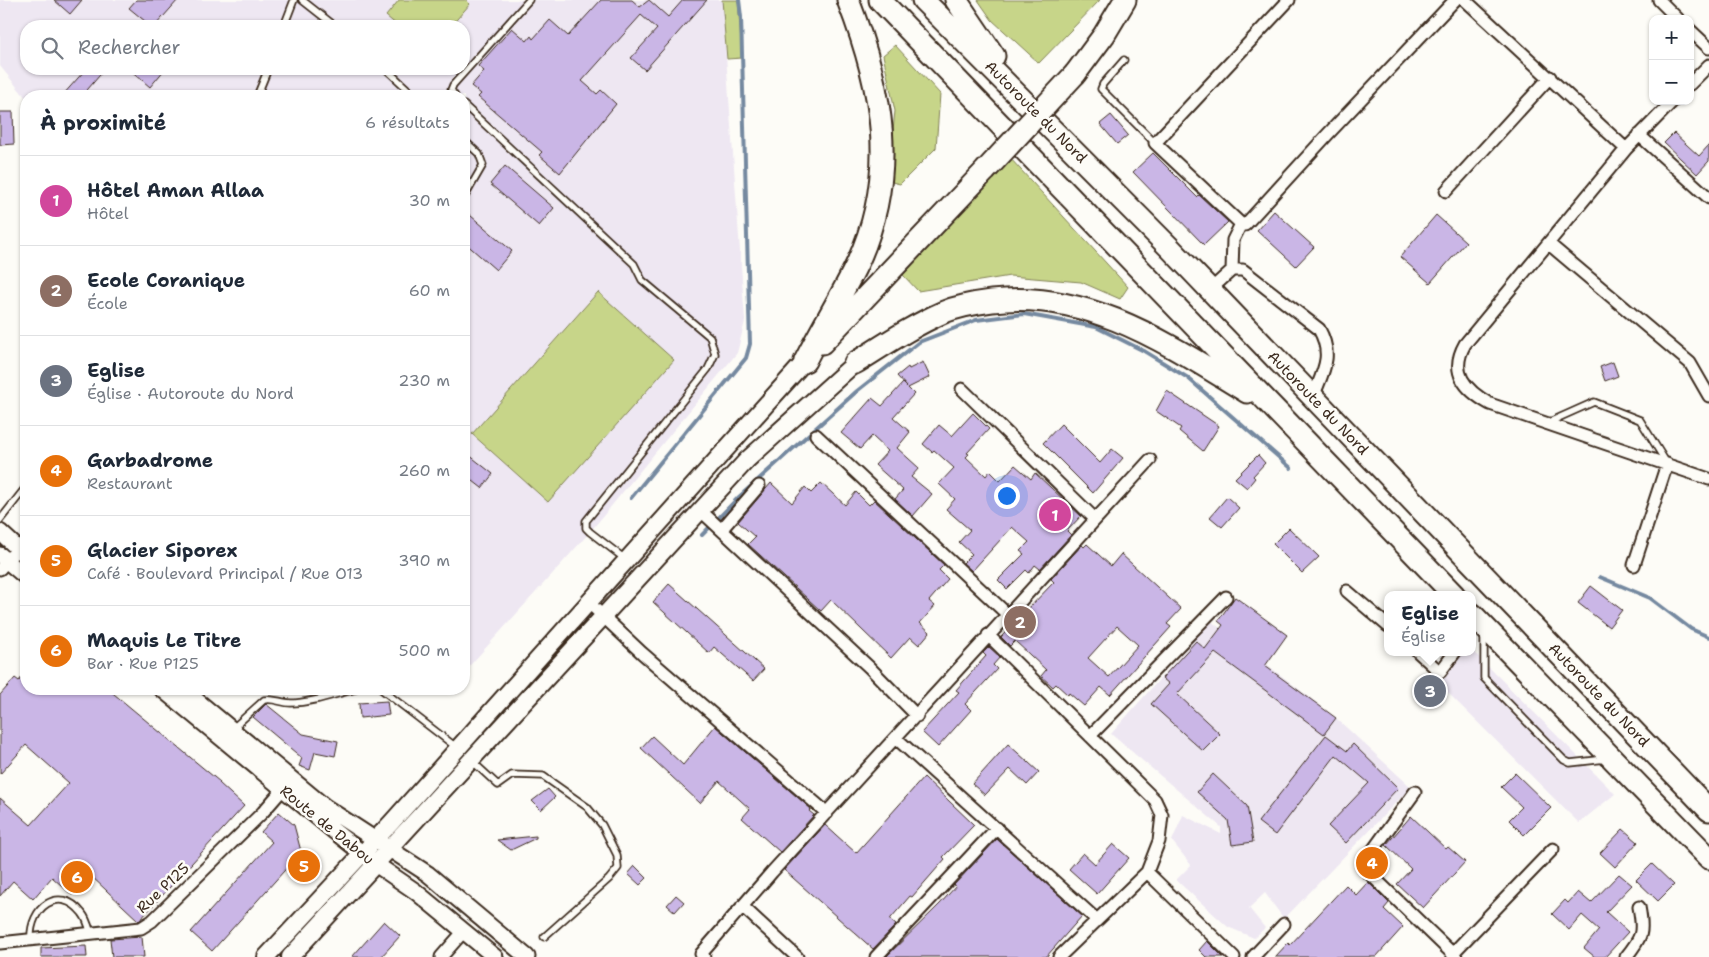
<!DOCTYPE html>
<html lang="fr">
<meta charset="utf-8">
<style>
:root{--surface:#fff;--page:#f6f6f7;--text:#1f2937;--muted:#747a83;--line:#e0e1e3;--accent:#1f6fb2}
body{margin:0;font-family:"Shantell Sans",sans-serif;background:var(--page);color:var(--text)}
.controls{position:absolute;right:15px;top:15px;display:grid;overflow:hidden;border-radius:10px;box-shadow:0 1px 4px #0004}
.controls button{width:45px;height:45px;display:grid;place-items:center;padding:0;border:0;border-bottom:1px solid var(--line);background:var(--surface);color:var(--text);font:25px sans-serif}
.you{position:absolute;left:1006px;top:495px;width:18px;height:18px;margin:-12px;border:4px solid #fff;border-radius:50%;background:#1a73e8;box-shadow:0 0 0 8px #1a73e833}
.badge{display:grid;place-items:center;width:32px;height:32px;border-radius:50%;background:var(--accent);color:#fff;font-size:16px;font-weight:700}
.pin{position:absolute;translate:-50% -50%;border:2px solid #fff;box-shadow:0 1px 5px #0006}
.popup{position:absolute;left:1384px;top:591px;width:92px;height:65px;box-sizing:border-box;display:grid;place-content:center;border-radius:10px;background:var(--surface);filter:drop-shadow(0 1px 4px #0005);font-size:16px;white-space:nowrap;color:var(--muted)}
.popup b{font-size:19px;color:var(--text)}
.popup::after{content:'';position:absolute;left:50%;top:100%;margin-left:-10px;border:10px solid transparent;border-top-color:var(--surface)}
.list{margin:0;padding:0;list-style:none}
h2{display:flex;justify-content:space-between;align-items:center;height:65px;margin:0;padding:0 20px;font-size:21px}
h2 small{font-size:16px;font-weight:400;color:var(--muted)}
.list li{display:grid;grid-template-columns:32px 1fr auto;gap:15px;align-items:center;box-sizing:border-box;height:90px;padding:0 20px;border-top:1px solid var(--line)}
.list b{display:block;font-size:19px;white-space:nowrap}
.list p{margin:0;font-size:16px;white-space:nowrap;color:var(--muted)}
.list em{font-size:16px;font-style:normal;color:var(--muted)}
.icon{flex:none;width:28px;height:28px;fill:none;stroke:currentColor;stroke-width:2;stroke-linecap:round;stroke-linejoin:round}
.map{position:relative;flex:none;width:1709px;height:957px;overflow:hidden}
.search{position:absolute;background:var(--surface);box-shadow:0 1px 4px #0004;left:20px;top:20px;width:450px;height:55px;display:flex;align-items:center;gap:12px;box-sizing:border-box;padding:0 18px;border-radius:20px;color:var(--muted);font-size:19px}
.panel{position:absolute;background:var(--surface);box-shadow:0 1px 4px #0004;left:20px;top:90px;width:450px;height:605px;border-radius:20px}
.map>svg:first-child{display:block}
</style>
<div class="map">
<svg width="1709" height="957" viewBox="0 0 1709 957">
<rect width="100%" height="100%" fill="#fdfcf7"/>
<filter id="ink" filterUnits="userSpaceOnUse"><feTurbulence type="fractalNoise" baseFrequency=".02" numOctaves="2"/><feDisplacementMap in="SourceGraphic" scale="10" xChannelSelector="R" yChannelSelector="G"/><feConvolveMatrix kernelMatrix="1 2 1 2 8 2 1 2 1" color-interpolation-filters="sRGB"/></filter>
<g filter="url(#ink)">
<path fill="#eee7f2" fill-rule="evenodd" d="M0,0h722l23,321 -8,32 -147,179 -126,140v-576h-438v2l-26,-32zM26,26h438v43h-438z
M1211,621l125,97 75,69 -127,132 -19,-26 -16,15 16,20 -11,10 -26,-11 -52,-47 15,-15 -19,-24 11,-26 38,19v-7l-110,-93z
M1473,651l142,143 -36,29 -150,-149 17,-22z"/>
<path fill="#c7d589" stroke="#818054" d="M399,0h67l4,4 -19,22h-53l-12,-10z
M722,0h16l4,58 -15,1z
M978,0h122l-61,63 -47,-43z
M895,45l45,49 -4,54 -36,36 -12,-3 7,-70 -12,-56z
M1010,158l118,129 -8,12 -39,-17 -71,-6 -92,15 -15,-16z
M598,292l76,68 -126,142 -76,-68z"/>
<g fill="none" stroke-linecap="round" stroke-linejoin="round">
<path stroke="#7589a0" stroke-width="4" d="M631,498l115,-140 4,-14 -9,-327 -2,-17
M702,535l37,-38 118,-106 62,-49 57,-22 48,-6 72,13 48,24 44,27 103,90
M1600,577l50,21 41,31 18,8"/>
</g>
<path fill="#cab6e6" stroke="#3b2a1e" fill-rule="evenodd" d="M54,0h28l-12,14z
M136,0h42l-23,26h-4l-22,-18z
M601,0h31l8,7 9,-7 19,17 15,-17h24l-62,70 -14,-12 26,-29 -16,-14 -59,66 15,13 4,-4 15,14 -56,69 -21,-18 3,-3 -64,-55 3,-3 -10,-8 13,-15 -6,-5 34,-38 15,13 4,-5 2,3 17,-19 18,16z
M86,69h19l-23,27h-20z
M129,69h36l-15,18z
M0,112h13l1,32 -14,1z
M1111,115l17,20 -11,9 -17,-20z
M1674,133l25,23 10,-11v16l-12,13 -33,-31z
M1153,153l44,44 2,-2 29,27 -24,23 -71,-73z
M505,166l49,42 -15,18 -49,-42z
M464,210l48,41 -16,19 -32,-28z
M1274,211l40,36 -18,19 -39,-36z
M1436,215l30,27 -36,41 -30,-26z
M923,362l7,15 -22,11 6,6 -21,23 17,15 -13,16 22,20 -8,9 21,17 -19,22 -18,-17 8,-9 -28,-25 13,-14 -16,-15 -12,13 -19,-16 31,-35 10,8 21,-23 4,4 -10,-11 11,-9 1,2z
M1613,362l5,14 -13,5 -5,-14z
M1167,391l52,35 -16,25 -24,-20 2,-3 -25,-17z
M973,413l16,16 -22,24 2,1 -3,3 20,19 4,-5 10,10 15,-16 16,14 4,-6 46,43 -14,15 4,4 -31,34 -5,-4 -6,8 -3,-3 -19,19 -9,-9 26,-26 -4,-3 9,-9 -17,-15 -40,44 -9,-8 9,-9 -13,-12 11,-12 -24,-21 9,-10 -16,-15 15,-16 -20,-18 -2,2 -9,-8 16,-19 13,11z
M1061,424l39,39 12,-14 11,9 -30,35 -50,-50z
M464,451l29,23 -11,14 -18,-14z
M1258,455l7,8 -12,13 2,2 -8,10 -12,-10z
M771,483l21,20 13,-16 6,6 10,-10 24,22 11,-13 13,13 5,-5 70,65 -5,5 9,9 -19,22 6,5 -15,17 10,9 -11,13 -9,-8 -19,21 -60,-58 -10,11 -73,-67 7,-7 -17,-15z
M1227,497l12,11 -17,19 -12,-10z
M1289,528l30,29 -17,16 -29,-29z
M1087,544l24,22 10,-12 60,55 -14,15 4,3 -61,68 -9,-8 -17,19 -15,-13 -1,2 -12,-11 -3,3 -12,-11 5,-6 -31,-29 -5,5 -9,-9 53,-55 -3,-3 31,-34 2,2zM1117,626l21,19 -29,32 -21,-19z
M669,584l95,85 -11,12 -39,-34 -5,6 -56,-51z
M1591,586l31,24 -13,17 -31,-24z
M1235,597l52,38 -22,31 71,52 -12,16 -109,-81 -38,41 43,40 -17,17 -52,-47 18,-20 -7,-6 34,-37 9,8 18,-24 -5,-4z
M989,647l11,10 -7,8 4,4 -32,35 6,6 -33,37 -16,-15 37,-40 -3,-2 30,-34 -3,-3z
M26,672v17h82l112,93 -1,1 25,23 -105,115 -49,-46 -18,20 -20,-18 -19,22 -20,-18 -13,15v-98l31,27 38,-42 -43,-38 -26,29v-79l15,-17 4,3z
M387,701l2,14 -29,3 -1,-15z
M266,704l37,30 35,7 -3,15 -20,-4 -5,18 -11,-4 3,-8 -49,-41z
M715,726l96,83 -2,2 5,4 -34,37 -38,-34 8,-9 -31,-28 -19,22 -59,-55 11,-12 31,29z
M1326,735l21,16 6,-7 45,44 -52,55 -18,-17 41,-43 -33,-28 -61,80 -17,-13z
M1008,744l31,28 -12,13 -17,-16 -25,26 -13,-11z
M1515,773l36,35 -27,27 -15,-15 13,-13 -21,-20z
M1213,774l34,32 6,36 -21,3 -4,-25 -31,-28z
M924,777l50,48 -31,32 2,2 -33,38 -2,-1 -19,22 -1,2 6,5 -23,24 -89,-79 41,-45 31,28z
M548,789l7,8 -14,13 -9,-9z
M279,812l15,13 8,30 -7,7 -2,-1 -81,90 -21,-19 81,-90 -11,-10z
M1411,816l35,33 2,-2 17,15 -42,46 -26,-24 14,-15 -25,-24z
M1623,829l15,13 -23,25 -15,-14z
M536,836v2l-25,12 -14,-10z
M997,839l85,77 -36,41h-160l54,-53 16,-18 -2,-1z
M1113,844l16,14 -32,36 -28,-25 14,-16 12,11z
M1652,864l22,21 -16,16 -22,-21z
M635,866l12,12 -7,7 -12,-11z
M1619,874l13,11 -26,27 22,20 -23,25h-10l-11,-9 15,-18 -17,-15 -13,15 -17,-16 13,-14 3,3 10,-11 13,11z
M1368,882l21,21 -5,6 19,18 -27,30h-101l13,-14 2,2 56,-60 10,10z
M676,895l8,7 -9,10 -8,-7z
M384,921l16,15 -19,21h-29z
M142,937l2,20h-32l-2,-18z
M1207,941l16,16h-17l-7,-7z
M86,946l1,11h-46v-9z"/>
<g fill="none" stroke-linecap="round" stroke-linejoin="round">
<defs>
<path id="service" d="M302,0l33,26
M284,26l10,-26
M1124,60l-21,24 -2,5 54,54
M386,69l29,27
M257,96l11,-27
M455,96l-4,-6 2,-5 76,-85
M464,105l170,159 8,16 68,57 5,17 -7,15 -122,152v7l4,4 35,27
M464,140l15,14 4,11 -19,33
M1547,423l47,-21 46,18 26,42
M0,520l26,-33
M1484,636v42l80,82 6,3 36,-4
M381,689l75,58
M233,728l31,-28c10,-2 17,3 27,3 21,0 44,-9 65,-14
M473,762l25,23 14,-10 31,1 44,31 15,18 15,30 1,13 -9,11 -65,58
M31,940c-2,-32 28,-56 51,-27 5,6 7,14 9,21"/>
<path id="minor" d="M1289,0l-134,143 86,81 4,1 83,-91 127,-134
M1465,0l161,149
M1659,0l19,19
M1690,30l19,18
M1690,84l19,-19
M1673,101l-47,48 -161,195c-16,28 0,46 25,60l219,75
M1639,135l70,63
M1446,191l104,-114
M1549,244l141,119 19,33
M1232,270l1,-30 8,-16
M1210,290l22,-20h11l76,59c15,27 4,42 -6,68
M962,389l133,130
M816,435l191,179
M700,510l169,157 48,49
M722,529l37,-43
M1634,565l33,-101
M0,569l17,-20
M1347,591l41,35
M588,602l54,51 185,160
M988,635l167,165 7,15 -3,26 -12,31 -88,85
M1418,652l22,20 15,-20
M1090,736l136,-139
M897,739l200,181
M1415,792l-52,72 2,5 91,88
M1147,872l87,85
M742,906l55,51
M0,943l141,-15 11,-7 111,-109 20,-23
M1452,954l101,-105
M441,957l23,-26
M704,957l-3,-3 71,-82 378,-412
M876,957l121,-129
M1253,957l31,-33
M1626,957c16,-20 18,-24 13,-50"/>
<path id="tertiary" d="M0,532l26,24
M0,555l26,22
M162,689l172,142 43,34 38,26 80,66
M183,689l142,118 103,67 99,83"/>
<path id="secondary" d="M266,957l125,-134 414,-462
M290,957l457,-497 108,-97"/>
<path id="motorway" d="M880,0l574,595
M923,0l247,248 539,562
M956,0l38,56
M1075,74l29,-39 21,-35
M822,343l163,-172
M805,361c16,-32 36,-64 52,-97 42,-91 26,-174 -9,-264
M855,363c29,-18 57,-37 89,-51 15,-6 32,-9 48,-11 96,-12 176,43 255,91
M1472,614l237,244"/>
</defs>
<use href="#service" stroke="#3b2a1e" stroke-width="9"/>
<use href="#minor" stroke="#3b2a1e" stroke-width="15"/>
<use href="#tertiary" stroke="#3b2a1e" stroke-width="19"/>
<use href="#secondary" stroke="#3b2a1e" stroke-width="20"/>
<use href="#motorway" stroke="#3b2a1e" stroke-width="25"/>
<use href="#service" stroke="#fdfcf7" stroke-width="5.5"/>
<use href="#minor" stroke="#fdfcf7" stroke-width="11"/>
<use href="#tertiary" stroke="#fdfcf7" stroke-width="15"/>
<use href="#secondary" stroke="#fdfcf7" stroke-width="16"/>
<use href="#motorway" stroke="#fdfcf7" stroke-width="21"/>
<defs>
<path id="motorway-bridge" d="M985,171l90,-97"/>
</defs>
<use href="#motorway-bridge" stroke="#3b2a1e" stroke-width="25" stroke-linecap="butt"/>
<use href="#motorway-bridge" stroke="#fdfcf7" stroke-width="21"/>
</g>
</g>
<g text-anchor="middle" stroke-width="5" stroke-linejoin="round" paint-order="stroke">
<g font-size="15" fill="#3b2a1e" stroke="#fdfcf7">
<text transform="translate(1036 112) rotate(45)" y="5">Autoroute du Nord</text>
<text transform="translate(1318 403) rotate(46)" y="5">Autoroute du Nord</text>
<text transform="translate(1599 695) rotate(46)" y="5">Autoroute du Nord</text>
<text transform="translate(327 825) rotate(39)" y="5">Route de Dabou</text>
<text transform="translate(163 888) rotate(-43)" y="5">Rue P125</text>
</g>
</g>
</svg>
<div class="controls">
<button>+</button>
<button>−</button>
</div>
<div class="you"></div>
<div class="pin badge" style="left:1055px;top:515px;background:#d1479c">1</div>
<div class="pin badge" style="left:1020px;top:622px;background:#8d6e63">2</div>
<div class="pin badge" style="left:1430px;top:691px;background:#6b7280">3</div>
<div class="popup"><b>Eglise</b>Église</div>
<div class="pin badge" style="left:1372px;top:863px;background:#e8710a">4</div>
<div class="pin badge" style="left:304px;top:866px;background:#e8710a">5</div>
<div class="pin badge" style="left:77px;top:877px;background:#e8710a">6</div>
<div class="search"><svg class="icon" aria-label="search" viewBox="0 0 24 24"><circle cx="10" cy="10" r="6"/><path d="M15 15l6 6"/></svg>Rechercher</div>
<section class="panel">
<h2>À proximité<small>6 résultats</small></h2>
<ul class="list">
<li><span class="badge" style="background:#d1479c">1</span><div><b>Hôtel Aman Allaa</b><p>Hôtel</p></div><em>30 m</em></li>
<li><span class="badge" style="background:#8d6e63">2</span><div><b>Ecole Coranique</b><p>École</p></div><em>60 m</em></li>
<li><span class="badge" style="background:#6b7280">3</span><div><b>Eglise</b><p>Église · Autoroute du Nord</p></div><em>230 m</em></li>
<li><span class="badge" style="background:#e8710a">4</span><div><b>Garbadrome</b><p>Restaurant</p></div><em>260 m</em></li>
<li><span class="badge" style="background:#e8710a">5</span><div><b>Glacier Siporex</b><p>Café · Boulevard Principal / Rue O13</p></div><em>390 m</em></li>
<li><span class="badge" style="background:#e8710a">6</span><div><b>Maquis Le Titre</b><p>Bar · Rue P125</p></div><em>500 m</em></li>
</ul>
</section>
</div>
